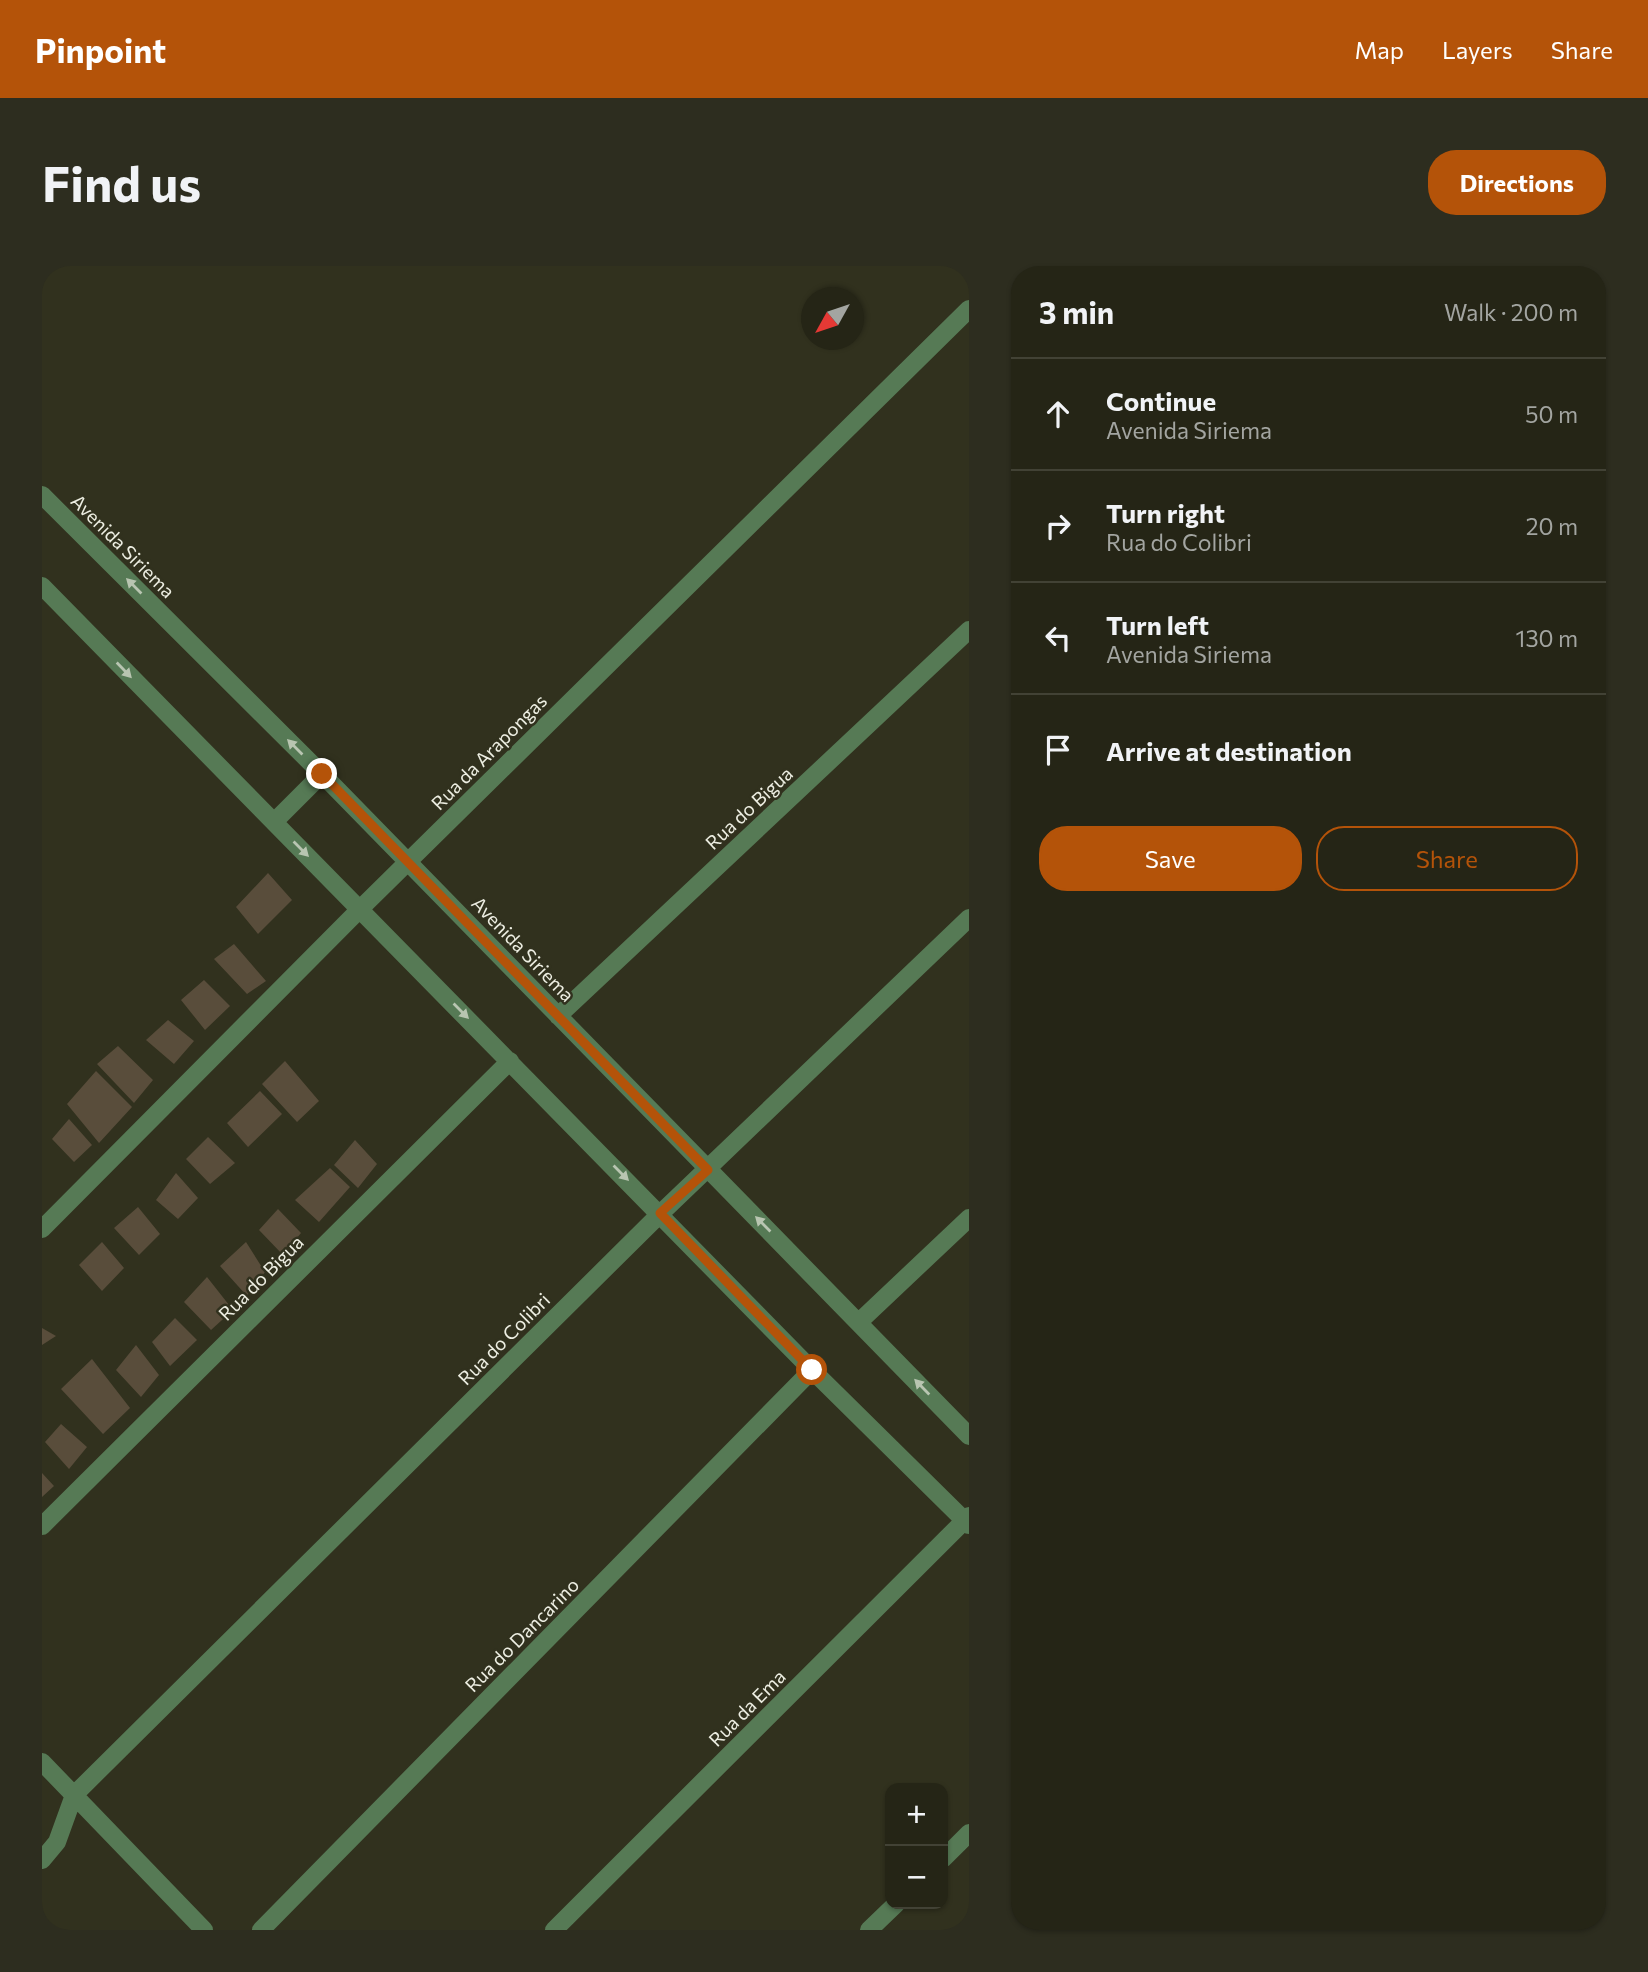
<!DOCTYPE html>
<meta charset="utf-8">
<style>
:root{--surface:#252516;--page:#2d2d1f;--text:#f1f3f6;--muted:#a3a5a1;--line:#424235;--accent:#b45309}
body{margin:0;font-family:Commissioner,sans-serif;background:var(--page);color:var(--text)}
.controls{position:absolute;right:21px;bottom:21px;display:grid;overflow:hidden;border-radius:14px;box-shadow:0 2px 5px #0004}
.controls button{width:63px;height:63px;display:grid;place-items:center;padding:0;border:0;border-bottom:2px solid var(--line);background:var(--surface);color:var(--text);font:35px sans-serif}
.compass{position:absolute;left:759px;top:21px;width:63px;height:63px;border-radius:50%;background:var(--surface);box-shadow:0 2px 5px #0004;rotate:230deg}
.stop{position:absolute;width:21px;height:21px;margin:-16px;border:5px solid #b45309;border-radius:50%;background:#fff}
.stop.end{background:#b45309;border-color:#fff;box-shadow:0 2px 7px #0008}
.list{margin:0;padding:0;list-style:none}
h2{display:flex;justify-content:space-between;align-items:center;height:91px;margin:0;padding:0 28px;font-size:30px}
h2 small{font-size:23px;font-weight:400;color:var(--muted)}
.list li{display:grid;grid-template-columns:46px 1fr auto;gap:21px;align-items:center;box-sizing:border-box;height:112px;padding:0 28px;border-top:2px solid var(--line)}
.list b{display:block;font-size:26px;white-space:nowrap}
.list p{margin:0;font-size:23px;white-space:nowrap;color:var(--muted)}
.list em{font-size:23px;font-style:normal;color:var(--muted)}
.actions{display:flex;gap:14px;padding:21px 28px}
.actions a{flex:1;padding:16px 0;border:2px solid var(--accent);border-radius:28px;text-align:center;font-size:24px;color:var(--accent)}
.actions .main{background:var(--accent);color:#fff}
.icon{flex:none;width:38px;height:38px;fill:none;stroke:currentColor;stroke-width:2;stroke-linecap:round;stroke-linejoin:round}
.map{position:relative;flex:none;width:927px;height:1664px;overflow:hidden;border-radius:28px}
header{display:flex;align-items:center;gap:42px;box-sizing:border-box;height:98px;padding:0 35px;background:var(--accent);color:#fff}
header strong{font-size:33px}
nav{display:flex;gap:38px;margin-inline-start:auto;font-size:24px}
.intro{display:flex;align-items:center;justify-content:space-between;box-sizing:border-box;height:168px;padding:0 42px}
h1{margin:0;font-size:49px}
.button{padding:18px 32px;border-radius:28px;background:var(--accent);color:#fff;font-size:24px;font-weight:700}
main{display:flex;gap:42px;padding:0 42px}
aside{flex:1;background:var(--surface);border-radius:28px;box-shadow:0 2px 5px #0004}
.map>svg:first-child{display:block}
</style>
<header>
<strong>Pinpoint</strong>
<nav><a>Map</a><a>Layers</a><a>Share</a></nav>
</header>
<div class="intro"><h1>Find us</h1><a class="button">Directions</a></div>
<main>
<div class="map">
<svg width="927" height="1664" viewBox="0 0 927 1664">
<rect width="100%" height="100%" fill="#31311e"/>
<path fill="#594d3b" d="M226,607l24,27 -34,34 -22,-27z
M192,678l32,37 -19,13 -33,-35z
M162,714l26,26 -25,24 -24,-30z
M126,754l26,21 -20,23 -28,-24z
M76,780l35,34 -19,23 -37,-39z
M243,795l34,40 -22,21 -35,-38z
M54,805l36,36 -33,36 -32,-39z
M218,825l22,23 -34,33 -21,-24z
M27,853l23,26 -18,17 -22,-23z
M166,871l27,26 -25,21 -24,-25z
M313,874l22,24 -19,24 -24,-23z
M288,902l20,19 -31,35 -24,-22z
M134,907l22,25 -20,21 -22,-19z
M96,941l22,27 -21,21 -25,-27z
M236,943l23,24 -18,22 -24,-25z
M60,976l22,26 -22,23 -23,-26z
M204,976l19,30 -18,24 -27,-30z
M165,1011l26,33 -22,20 -27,-28z
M133,1052l22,22 -27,26 -18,-24z
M0,1062l14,8 -14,9z
M94,1079l23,30 -18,22 -25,-27z
M50,1093l38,49 -27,26 -42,-45z
M19,1158l26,23 -18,22 -24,-27z
M0,1207l12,13 -12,11z"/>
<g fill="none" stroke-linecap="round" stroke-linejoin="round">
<path stroke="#567a55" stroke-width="18" d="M0,229l280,279 647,662
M0,320l770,784 157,155
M232,556l48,-48
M516,750l411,-386
M0,963l318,-320 609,-600
M817,1056l110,-104
M0,1260l468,-465
M0,1496l162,168
M901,1593l26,-26
M0,1594l15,-18 17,-47 587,-582 308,-295
M219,1664l551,-560
M512,1664l415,-414
M827,1664l27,-26"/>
</g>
<defs><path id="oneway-solid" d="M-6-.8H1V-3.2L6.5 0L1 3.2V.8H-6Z" transform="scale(1.75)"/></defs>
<g fill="#b8c5b1">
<use href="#oneway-solid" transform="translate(92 320) rotate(-135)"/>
<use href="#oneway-solid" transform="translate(82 404) rotate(46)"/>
<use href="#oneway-solid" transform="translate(253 481) rotate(-135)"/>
<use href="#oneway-solid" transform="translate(259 583) rotate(45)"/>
<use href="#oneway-solid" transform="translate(419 745) rotate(45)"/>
<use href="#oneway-solid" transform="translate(579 907) rotate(45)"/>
<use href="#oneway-solid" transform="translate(721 958) rotate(-135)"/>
<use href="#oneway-solid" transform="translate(880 1121) rotate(-134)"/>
</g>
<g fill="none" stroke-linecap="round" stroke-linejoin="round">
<path stroke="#b45309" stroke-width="9" d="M280,508l386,396 -48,43 152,157"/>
</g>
<g text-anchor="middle" stroke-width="5" stroke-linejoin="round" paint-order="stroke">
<g font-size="19" fill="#edeee2" stroke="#31311e">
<text transform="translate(81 280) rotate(45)" y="7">Avenida Siriema</text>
<text transform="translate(447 486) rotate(-45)" y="7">Rua da Arapongas</text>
<text transform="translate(707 542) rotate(-43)" y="7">Rua do Bigua</text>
<text transform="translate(481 683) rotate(46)" y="7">Avenida Siriema</text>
<text transform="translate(219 1012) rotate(-45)" y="7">Rua do Bigua</text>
<text transform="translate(462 1073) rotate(-45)" y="7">Rua do Colibri</text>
<text transform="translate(480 1369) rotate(-45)" y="7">Rua do Dancarino</text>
<text transform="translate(705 1442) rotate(-45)" y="7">Rua da Ema</text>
</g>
</g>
</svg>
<div class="controls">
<button>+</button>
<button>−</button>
</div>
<svg class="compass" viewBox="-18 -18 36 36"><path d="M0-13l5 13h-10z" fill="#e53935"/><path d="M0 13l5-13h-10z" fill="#a3a5a1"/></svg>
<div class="stop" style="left:770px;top:1104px"></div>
<div class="stop end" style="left:280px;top:508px"></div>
</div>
<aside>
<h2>3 min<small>Walk · 200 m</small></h2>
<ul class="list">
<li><svg class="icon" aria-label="ahead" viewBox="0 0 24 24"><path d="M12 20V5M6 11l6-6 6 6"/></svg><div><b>Continue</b><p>Avenida Siriema</p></div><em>50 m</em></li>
<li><svg class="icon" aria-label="right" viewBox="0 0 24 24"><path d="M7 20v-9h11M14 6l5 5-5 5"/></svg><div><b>Turn right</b><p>Rua do Colibri</p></div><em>20 m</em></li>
<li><svg class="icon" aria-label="left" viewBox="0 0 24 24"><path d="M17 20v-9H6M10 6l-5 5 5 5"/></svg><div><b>Turn left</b><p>Avenida Siriema</p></div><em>130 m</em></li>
<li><svg class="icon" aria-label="arrive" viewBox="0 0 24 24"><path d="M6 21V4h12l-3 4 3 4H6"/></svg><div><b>Arrive at destination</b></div></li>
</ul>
<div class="actions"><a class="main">Save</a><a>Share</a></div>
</aside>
</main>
